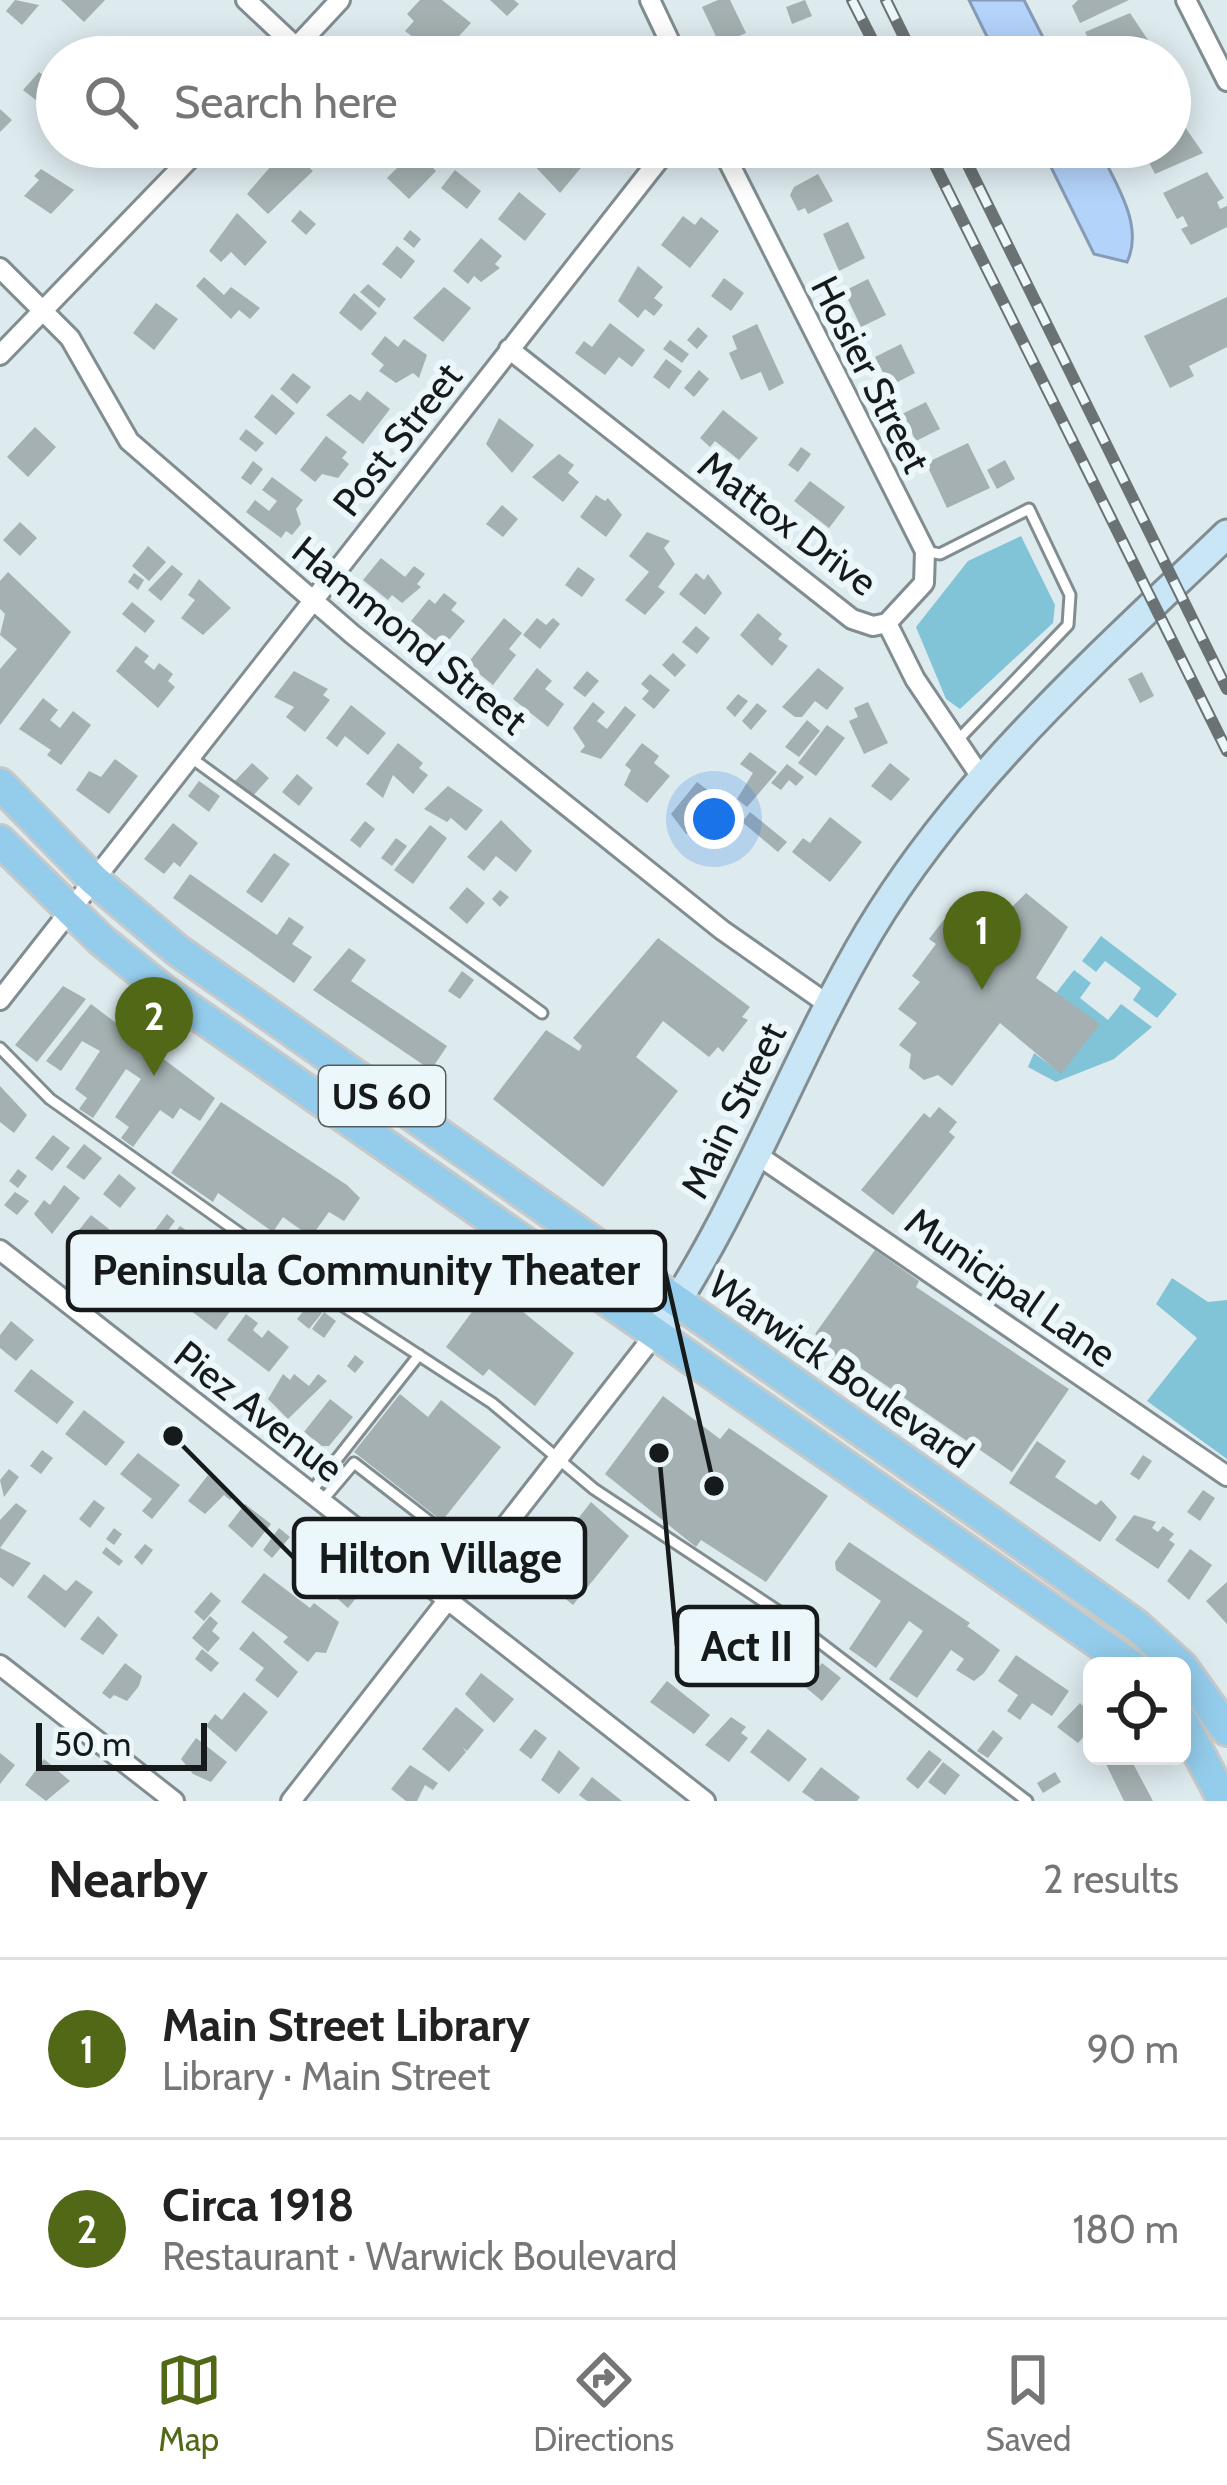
<!DOCTYPE html>
<meta charset="utf-8">
<style>
:root{--surface:#fff;--page:#f6f6f6;--text:#222;--muted:#767676;--line:#e0e0e0;--accent:#516817}
body{margin:0;font-family:Cabin,sans-serif;background:var(--page);color:var(--text)}
.controls{position:absolute;right:36px;bottom:36px;display:grid;overflow:hidden;border-radius:18px;box-shadow:0 6px 30px #0003}
.controls button{width:108px;height:108px;display:grid;place-items:center;padding:0;border:0;border-bottom:3px solid var(--line);background:var(--surface);color:var(--text);font:60px sans-serif}
.scale{position:absolute;left:36px;bottom:30px;width:171px;box-sizing:border-box;padding-left:12px;border:6px solid #161a1b;border-top:0;font-size:33px;line-height:42px;white-space:nowrap;color:#161a1b;-webkit-text-stroke:9px #ebf7fb;paint-order:stroke}
.you{position:absolute;left:714px;top:819px;width:42px;height:42px;margin:-30px;border:9px solid #fff;border-radius:50%;background:#1a73e8;box-shadow:0 0 0 18px #1a73e833}
.badge{display:grid;place-items:center;width:78px;height:78px;border-radius:50%;background:var(--accent);color:#fff;font-size:39px;font-weight:700}
.pin{position:absolute;translate:-50% -99px;filter:drop-shadow(0 3px 6px #0008)}
.pin::after{content:'';position:absolute;top:63px;width:42px;height:36px;background:inherit;clip-path:polygon(0 0,100% 0,50% 100%)}
.list{margin:0;padding:0;list-style:none}
h2{display:flex;justify-content:space-between;align-items:center;height:156px;margin:0;padding:0 48px;font-size:51px}
h2 small{font-size:39px;font-weight:400;color:var(--muted)}
.list li{display:grid;grid-template-columns:78px 1fr auto;gap:36px;align-items:center;box-sizing:border-box;height:180px;padding:0 48px;border-top:3px solid var(--line)}
.list b{display:block;font-size:45px;white-space:nowrap}
.list p{margin:0;font-size:39px;white-space:nowrap;color:var(--muted)}
.list em{font-size:39px;font-style:normal;color:var(--muted)}
.icon{flex:none;width:66px;height:66px;fill:none;stroke:currentColor;stroke-width:2;stroke-linecap:round;stroke-linejoin:round}
.map{position:relative;flex:none;width:1227px;height:1801px;overflow:hidden}
.search{position:absolute;background:var(--surface);box-shadow:0 6px 30px #0003;left:36px;right:36px;top:36px;height:132px;display:flex;align-items:center;gap:30px;box-sizing:border-box;padding:0 42px;border-radius:66px;color:var(--muted);font-size:45px}
.sheet{height:516px;background:var(--surface)}
nav{display:flex;justify-content:space-around;align-items:center;box-sizing:border-box;height:168px;border-top:3px solid var(--line);background:var(--surface);font-size:33px;color:var(--muted)}
nav a{display:grid;justify-items:center;gap:6px}
nav .on{color:var(--accent)}
.map>svg:first-child{display:block}
</style>
<div class="map">
<svg width="1227" height="1801" viewBox="0 0 1227 1801">
<rect width="100%" height="100%" fill="#ddeaee"/>
<path fill="#81c4d7" d="M1021,536l34,69 -2,18 -93,86 -14,-10 -30,-72 52,-66z
M1101,936l76,58 -20,24 -24,-18 8,-12 -36,-27 -9,11 -14,-11z
M1074,970l17,13 -11,15 28,22 13,-16 31,23 -38,32 -58,23 -28,-15 6,-14 27,20 38,-49 -43,-31z
M1172,1278l36,24 19,-2v159l-80,-58 50,-63 -41,-34z"/>
<path fill="#b4d3fa" stroke="#859cb7" stroke-width="3" d="M969,0h55l29,57h-56z
M1041,147h57c16,34 47,78 29,115l-33,-8z"/>
<path fill="#a4b0b1" d="M15,0l24,5 -17,20 -16,-14z
M61,0h44l-21,22z
M420,0h22l29,23 -31,34 -35,-26 9,-10 -7,-7z
M490,0h24l5,4 -12,12z
M718,0h12l16,33 -26,12 -18,-38z
M805,0l7,16 -20,8 -6,-17z
M1078,0h51l-49,23 -8,-17z
M1130,13l18,27 -51,17 -12,-25z
M172,37l15,7 10,11 -43,2z
M598,40l14,11 -5,6h-23z
M39,72l13,11 -15,18 -14,-11z
M0,109l12,11 -12,12z
M1185,127l18,26 -48,21 -14,-27h29v-13z
M98,147h32l-15,16z
M561,147l24,16 -25,30 -30,-32 10,-13 12,9z
M771,147h32l-25,14z
M415,150l21,21 -27,28 -22,-21z
M293,153l20,18 -45,43 -21,-20 31,-36 6,5z
M41,169l33,21 -23,24 -27,-18 15,-16 -5,-4z
M455,170l26,21 -14,18 -26,-21z
M1207,172l17,26 -7,4 3,7 7,-3v21l-36,18 -10,-16 7,-3 -5,-10 -6,3 -14,-26z
M818,174l15,27 -25,13 -3,-6 -7,3 -8,-16 4,-8z
M519,192l27,22 -21,27 -27,-22z
M300,210l16,14 -10,11 -15,-14z
M237,213l30,29 -22,24 -14,-14 -10,10 -12,-11z
M683,216l12,9 6,-8 18,14 -29,37 -29,-23z
M848,222l17,36 -26,13 -16,-37z
M410,230l11,9 -7,9 -11,-9z
M481,238l21,18 -7,8 5,4 -19,14 -7,-6 -6,8 -15,-13z
M397,246l18,15 -14,18 -19,-15z
M638,266l25,21 -9,11 9,7 -9,11 -9,-7 -7,9 -20,-17z
M204,277l20,18 7,-8 29,21 -10,11 -11,-9 -8,9 -35,-33z
M724,278l20,15 -13,18 -20,-15z
M868,279l18,36 -25,12 -17,-36z
M368,284l18,15 -7,9 -19,-16z
M444,287l27,21 -28,34 -30,-24z
M354,293l23,20 -16,18 -22,-18z
M1227,297v50l-38,19 5,10 -24,12 -26,-52z
M156,303l22,16 -24,31 -21,-17z
M610,323l35,27 -13,17 -13,-10 -14,18 -30,-22 9,-12 8,6z
M757,324l27,59 -15,8 -8,-19 -20,8 -12,-27 8,-4 -5,-13z
M698,327l10,9 -11,13 -10,-9z
M385,336l13,11 6,-8 23,16 -8,23 -6,-5 -17,10 -17,-12 5,-6 -13,-11z
M670,340l19,14 -7,9 -19,-14z
M901,344l14,29 -25,13 -15,-29z
M666,359l16,12 -13,18 -16,-12z
M699,370l10,9 -15,18 -10,-9z
M293,373l18,14 -14,17 -17,-15z
M367,391l23,18 -27,35 -37,-29 24,-21 10,7z
M272,394l23,19 -19,22 -22,-18z
M926,402l14,27 -24,12 -14,-27z
M723,410l35,28 -19,22 -24,-19 -5,6 -10,-9z
M499,418l35,27 -22,28 -26,-29z
M35,427l21,20 -28,30 -21,-20z
M246,429l18,14 -8,9 -17,-13z
M326,436l21,16 -5,6 7,6 -11,14 -16,-4 -7,8 -15,-12z
M968,443l22,45 -43,20 -21,-45z
M801,447l10,7 -13,18 -10,-7z
M559,454l15,11 -6,8 11,9 -16,20 -31,-25z
M1005,460l10,19 -18,10 -10,-19z
M253,461l10,8 -12,16 -10,-7z
M272,477l31,23 -7,9 5,15 -9,11 -6,-4 -5,7 -35,-26 9,-12 14,11 8,-10 -15,-11z
M810,481l35,26 -16,21 -35,-27z
M596,495l9,6 3,-3 14,17 -16,22 -26,-20z
M502,505l16,14 -15,18 -17,-13z
M20,522l17,16 -17,18 -17,-16z
M647,532l23,9 -6,7 11,16 -17,23 7,5 -20,23 -20,-15 24,-28 -20,-16z
M148,546l18,16 -17,19 -17,-15z
M381,558l24,19 9,-11 11,8 -8,10 4,3 -19,16 -10,-8 -4,5 -25,-20z
M172,565l11,9 -22,27 -13,-11z
M578,567l17,12 -13,18 -17,-12z
M8,572l63,60 -71,93v-56l17,-20 -17,-14 5,-21 -5,-5v-28z
M134,573l10,7 -6,10 -10,-8z
M696,573l8,7 4,-6 14,19 -17,22 -26,-21z
M199,579l32,29 -28,27 -22,-17 14,-18 -7,-5z
M444,593l13,10 -6,7 14,11 -22,26 -32,-26 18,-22 6,5z
M132,602l23,19 -10,12 -23,-19z
M758,613l24,21 -4,5 10,7 -16,20 -32,-31z
M504,618l18,15 -13,16 7,6 -23,30 -26,-21z
M537,618l9,7 7,-7 7,6 -20,25 -17,-14z
M696,626l14,12 -13,16 -15,-12z
M136,646l13,10 -5,6 10,8 5,-7 14,11 -5,7 7,6 -17,21 -42,-37z
M673,653l13,12 -11,12 -13,-12z
M537,668l15,13 -7,8 19,15 -16,23 -35,-28z
M818,668l26,20 -17,22 -12,-9 -13,16h-7l-13,-10z
M294,671l34,18 -5,6 7,5 -25,32 -19,-15 8,-10 -20,-10z
M587,671l12,10 -14,16 -12,-9z
M1142,672l12,24 -14,7 -12,-24z
M650,674l20,16 -16,19 -12,-10 7,-8 -8,-7z
M738,694l10,7 -13,16 -9,-9z
M43,698l15,12 -8,10 10,8 13,-17 18,14 -30,40 -14,-10 4,-5 -32,-21z
M593,702l12,10 -8,9 10,8 18,-23 11,9 -35,44 -21,-7 5,-6 -12,-18z
M868,702l20,41 -24,11 -15,-33 9,-4 -4,-9z
M757,703l10,8 -16,19 -9,-9z
M351,705l35,28 -18,22 -23,-19 -8,11 -11,-9z
M807,720l13,11 -21,26 -14,-10z
M827,725l18,13 -29,38 -18,-13z
M398,743l25,20 -4,5 9,7 -15,19 -20,-19 -10,23 -17,-14z
M642,743l17,13 -5,7 16,13 -23,27 -23,-18 7,-15 -6,-5z
M750,752l27,20 -30,35 -10,-8 16,-26 -13,-9z
M115,759l23,17 -29,38 -33,-24 13,-19 12,6z
M252,763l17,15 -17,19 -17,-16z
M890,763l20,16 -19,22 -20,-15z
M787,764l17,13 -8,9 -7,-6 -8,10 -10,-7z
M297,774l16,14 -14,18 -17,-14z
M199,781l21,15 -11,16 -21,-16z
M697,782l16,12 -7,10 20,15 -15,19 -11,-9 -14,5 -15,-20z
M448,786l35,24 -17,21 -15,-13 -4,4 -23,-13z
M750,812l37,30 -9,10 -36,-30z
M830,817l32,25 -32,40 -38,-30 11,-14 7,5z
M501,820l31,31 -16,21 -20,-16 -12,15 -17,-14z
M365,821l10,8 -15,19 -10,-8z
M173,823l25,20 -18,24 -6,-5 -10,12 -20,-15z
M430,825l17,13 -34,46 -19,-14z
M396,838l11,8 -15,20 -11,-8z
M274,853l16,11 -28,39 -16,-11z
M190,874l87,61 12,-18 15,10 -12,17 20,13 -18,26 -121,-85z
M467,887l18,16 -18,21 -18,-16z
M500,890l9,7 -9,10 -8,-8z
M1026,893l42,34 -32,51 64,46 -39,50 -61,-51 -48,63 -14,-11 -14,5 -15,-12 2,-14 -12,-9 18,-22 -19,-14 22,-27 -8,-6 24,-32 -7,-5 28,-36 33,26z
M658,938l92,69 -8,10 6,3 -25,32 -5,-5 -9,10 -46,-36 -27,36 42,34 -75,96 -110,-88 53,-69 33,21 3,-5 -9,-8z
M349,948l17,12 -15,21 96,65 -16,24 -118,-80z
M462,971l12,9 -14,19 -12,-8z
M63,986l23,13 -49,63 -22,-17z
M91,1004l124,94 -15,23 -20,-13 -7,11 -13,-9 -27,37 -12,-9 8,-11 -14,-10 26,-38 -15,-10 -33,49 -14,-9 8,-11 -12,-9 25,-38 -18,-10 -21,30 -15,-10z
M0,1086l27,29 -13,18 -14,-11z
M221,1102l126,83 13,13 -16,23 -15,-9 -18,25 -28,-20 -10,15 -55,-39 -5,9 -42,-29z
M939,1107l18,15 -8,10 6,5 -62,78 -32,-25 63,-77 6,5z
M53,1135l17,13 -18,23 -17,-13z
M84,1144l18,14 -18,22 -18,-13z
M18,1169l9,7 -9,12 -9,-7z
M119,1174l17,14 -16,20 -17,-14z
M64,1185l16,13 -28,36 -18,-20 10,-14 6,5z
M15,1192l14,9 -12,14 -13,-10z
M167,1214l8,7 -12,16 -8,-7z
M91,1215l18,14 -16,31 -26,-15z
M180,1226l10,7 -12,15 -9,-8z
M138,1231l40,32 -19,24 -41,-31z
M875,1250l44,31 -3,6 153,102 -57,83 -160,-110 -6,8 -30,-21 6,-10 -7,-5z
M199,1260l13,10 -11,14 31,25 -16,21 -43,-33z
M491,1286l83,67 -39,53 -46,-37 -6,7 -37,-29z
M310,1303l12,10 -13,16 -12,-10z
M324,1312l12,9 -12,17 -12,-9z
M246,1314l12,9 -5,7 9,8 6,-8 21,17 -20,25 -42,-32z
M11,1321l23,19 -18,21 -16,-13v-13z
M355,1355l9,7 -9,11 -8,-7z
M31,1369l43,33 -17,22 -43,-33z
M283,1374l7,6 4,-6 15,12 9,-12 9,7 -39,38 -20,-20z
M400,1394l28,23 13,-17 60,47 -59,74 -88,-69z
M663,1396l57,43 9,-11 99,68 -62,86 -65,-42 -5,7 -91,-73z
M330,1399l23,18 -24,29h-7l-18,-14z
M84,1410l41,32 -19,24 -41,-32z
M1037,1441l29,20 -11,16 41,28 5,-5 16,17 -17,25 -91,-59z
M42,1450l11,8 -12,16 -11,-8z
M138,1453l42,32 -28,34 -10,-8 10,-12 -32,-25z
M1143,1455l9,6 -13,19 -9,-6z
M9,1469l10,8 -15,20 -4,-17z
M208,1475l26,20 -4,5 -6,-5 -19,19 -17,-13z
M1203,1490l12,8 -15,23 -13,-9z
M94,1500l11,8 -15,20 -11,-9z
M591,1502l38,34 -56,69 -38,-31z
M16,1503l11,8 -27,37 31,15 -18,24 -13,-10v-57z
M245,1504l26,20 -19,24 -24,-22z
M1134,1515l22,7 -4,6 6,4 5,-6 11,8 -5,6 6,4 -17,25 -43,-29z
M114,1528l8,6 -8,11 -8,-6z
M279,1528l11,9 -18,21 -9,-8z
M849,1542l121,81 -3,3 33,24 -16,23 -10,8 -18,-11 8,-11 -13,-9 -34,48 -28,-19 34,-48 -14,-10 -33,47 -27,-19 32,-48 -45,-31 -1,-8z
M145,1544l8,6 -11,15 -8,-8z
M106,1547l17,14 -4,5 -17,-13z
M1190,1549l22,16 -23,35 -22,-19z
M310,1560l8,8 6,-8 9,7 4,-5 28,25 -17,21 -45,-40z
M264,1573l46,35 4,-5 25,19 -13,31 -10,-1 -8,10 -25,-20 5,-5 -47,-35z
M44,1574l22,17 10,-11 17,12 -28,36 -38,-31z
M1227,1582v42l-21,-23z
M211,1592l10,9 -17,20 -10,-9z
M98,1616l20,19 -15,20 -23,-16z
M210,1616l8,7 -6,8 8,7 -12,14 -16,-14z
M253,1631l45,41 -20,26 -23,-18 9,-12 -25,-19z
M202,1649l17,14 -8,9 -16,-13z
M1016,1655l53,36 -17,25 -20,-13 -12,17 -13,-9 11,-16 -20,-14z
M125,1663l17,13 -3,10 -12,15 -13,-6 -4,4 -8,-6z
M822,1663l19,15 -19,23 -18,-15z
M481,1673l33,26 -20,24 -29,-29z
M667,1681l43,34 -16,19 -44,-32z
M244,1692l24,20 -32,40 -30,-26 9,-12 7,6z
M1080,1703l12,12v21l-4,-4 -10,11 -21,-16z
M456,1707l28,23 -17,21 -5,-4 4,5 -17,20 -27,-23z
M731,1717l15,10 -5,6 7,5 -19,24 -24,-17z
M535,1729l12,9 -16,21 -12,-9z
M768,1729l39,30 -18,23 -39,-30z
M993,1730l10,8 -15,20 -11,-7z
M196,1738l31,24 -16,20 -18,-8 -12,-15z
M559,1750l21,18 -21,26 -18,-14z
M929,1750l13,10 -24,29 -12,-10z
M0,1753l15,12 -15,19z
M1117,1756h12l24,45h-29l-19,-39z
M44,1759l26,22 -24,20 -21,-16z
M943,1762l17,13 -15,20 -17,-13z
M410,1765l28,18 -5,7 -8,-5 -8,16h-11l-15,-12z
M821,1767l39,30 -3,4h-42l-13,-9z
M1055,1772l6,10 -18,11 -6,-10z
M592,1777l30,24h-35l-8,-6z"/>
<g fill="none" stroke-linecap="round" stroke-linejoin="round">
<defs>
<path id="lane" d="M925,551l15,3 89,-45 41,86 -2,30 -112,117
M190,757l352,256
M0,1048l50,51 281,199 161,105 102,86 190,126 243,186
M311,1492l108,-137
M321,1502l33,-39 125,97"/>
<path id="street" d="M246,0l50,47
M650,0l27,57
M1186,0l41,81
M287,57l53,-57
M721,147l204,404 -1,32 -37,40
M0,268l70,70 59,103 223,193 370,296 107,75
M509,349l343,270 21,7 14,-3
M0,355l201,-208
M887,623l28,56 68,101
M0,1000l669,-853
M756,1154l471,322
M0,1250l705,551
M0,1665l174,136
M291,1801l365,-468"/>
<path id="secondary" d="M656,1333c86,-125 136,-271 213,-401 92,-154 230,-275 358,-398"/>
<path id="primary" d="M0,784l94,96 83,70 813,571 147,105 44,40
M0,841l101,99 63,51 968,675
M1182,1667l45,63
M1182,1721l42,80"/>
</defs>
<use href="#lane" stroke="#828d91" stroke-width="15"/>
<use href="#street" stroke="#828d91" stroke-width="24"/>
<use href="#secondary" stroke="#828d91" stroke-width="33"/>
<use href="#primary" stroke="#c7c8c8" stroke-width="36"/>
<use href="#lane" stroke="#fff" stroke-width="9"/>
<use href="#street" stroke="#fff" stroke-width="18"/>
<use href="#secondary" stroke="#c9e6f6" stroke-width="27"/>
<use href="#primary" stroke="#94cdec" stroke-width="30"/>
<defs>
<path id="rail" d="M852,0l29,57
M886,0l28,57
M926,147l301,604
M959,147l268,542"/>
</defs>
<use href="#rail" stroke="#6a7274" stroke-width="12"/>
<use href="#rail" stroke="#ebf7fb" stroke-width="8" stroke-dasharray="22" stroke-linecap="butt"/>
</g>
<g text-anchor="middle" stroke-width="12" stroke-linejoin="round" paint-order="stroke">
<rect fill="#ebf7fb" stroke="#565c5e" stroke-width="3" x="319" y="1066" width="126" height="60" rx="9"/>
<g font-size="36" font-weight="bold" fill="#161a1b">
<text x="382" y="1109">US 60</text>
</g>
<g font-size="39" fill="#161a1b" stroke="#ebf7fb">
<text transform="translate(871 374) rotate(63)" y="14">Hosier Street</text>
<text transform="translate(397 439) rotate(-52)" y="14">Post Street</text>
<text transform="translate(788 523) rotate(37)" y="14">Mattox Drive</text>
<text transform="translate(410 635) rotate(39)" y="14">Hammond Street</text>
<text transform="translate(733 1110) rotate(-64)" y="14">Main Street</text>
<text transform="translate(1011 1287) rotate(35)" y="14">Municipal Lane</text>
<text transform="translate(841 1369) rotate(35)" y="14">Warwick Boulevard</text>
<text transform="translate(259 1411) rotate(38)" y="14">Piez Avenue</text>
</g>
</g>
<path fill="none" stroke="#161a1b" stroke-width="4.5" d="M714 1486L665 1271M173 1436L294 1558M659 1453L677 1646"/>
<g fill="#161a1b" stroke="#ebf7fb" stroke-width="4.5">
<circle cx="714" cy="1486" r="12"/>
<circle cx="173" cy="1436" r="12"/>
<circle cx="659" cy="1453" r="12"/>
</g>
<g fill="#ebf7fb" stroke="#161a1b" stroke-width="4.5">
<rect x="68" y="1232" width="597" height="78" rx="12"/>
<rect x="294" y="1519" width="291" height="78" rx="12"/>
<rect x="677" y="1607" width="140" height="78" rx="12"/>
</g>
<g font-size="42" text-anchor="middle" font-weight="bold" fill="#161a1b">
<text x="366" y="1285">Peninsula Community Theater</text>
<text x="440" y="1573">Hilton Village</text>
<text x="747" y="1661">Act II</text>
</g>
</svg>
<div class="controls">
<button><svg class="icon" aria-label="locate" viewBox="0 0 24 24"><circle cx="12" cy="12" r="6"/><path d="M12 2v4M12 18v4M2 12h4M18 12h4"/></svg></button>
</div>
<div class="scale">50 m</div>
<div class="you"></div>
<div class="pin badge" style="left:982px;top:990px">1</div>
<div class="pin badge" style="left:154px;top:1076px">2</div>
<div class="search"><svg class="icon" aria-label="search" viewBox="0 0 24 24"><circle cx="10" cy="10" r="6"/><path d="M15 15l6 6"/></svg>Search here</div>
</div>
<section class="sheet">
<h2>Nearby<small>2 results</small></h2>
<ul class="list">
<li><span class="badge">1</span><div><b>Main Street Library</b><p>Library · Main Street</p></div><em>90 m</em></li>
<li><span class="badge">2</span><div><b>Circa 1918</b><p>Restaurant · Warwick Boulevard</p></div><em>180 m</em></li>
</ul>
</section>
<nav>
<a class="on"><svg class="icon" aria-label="map" viewBox="0 0 24 24"><path d="M3 6l6-2 6 2 6-2v14l-6 2-6-2-6 2zM9 4v14M15 6v14"/></svg>Map</a>
<a><svg class="icon" aria-label="directions" viewBox="0 0 24 24"><path d="M12 3l9 9-9 9-9-9zM9 14v-3h6M13 9l2 2-2 2"/></svg>Directions</a>
<a><svg class="icon" aria-label="saved" viewBox="0 0 24 24"><path d="M7 4h10v16l-5-4-5 4z"/></svg>Saved</a>
</nav>
